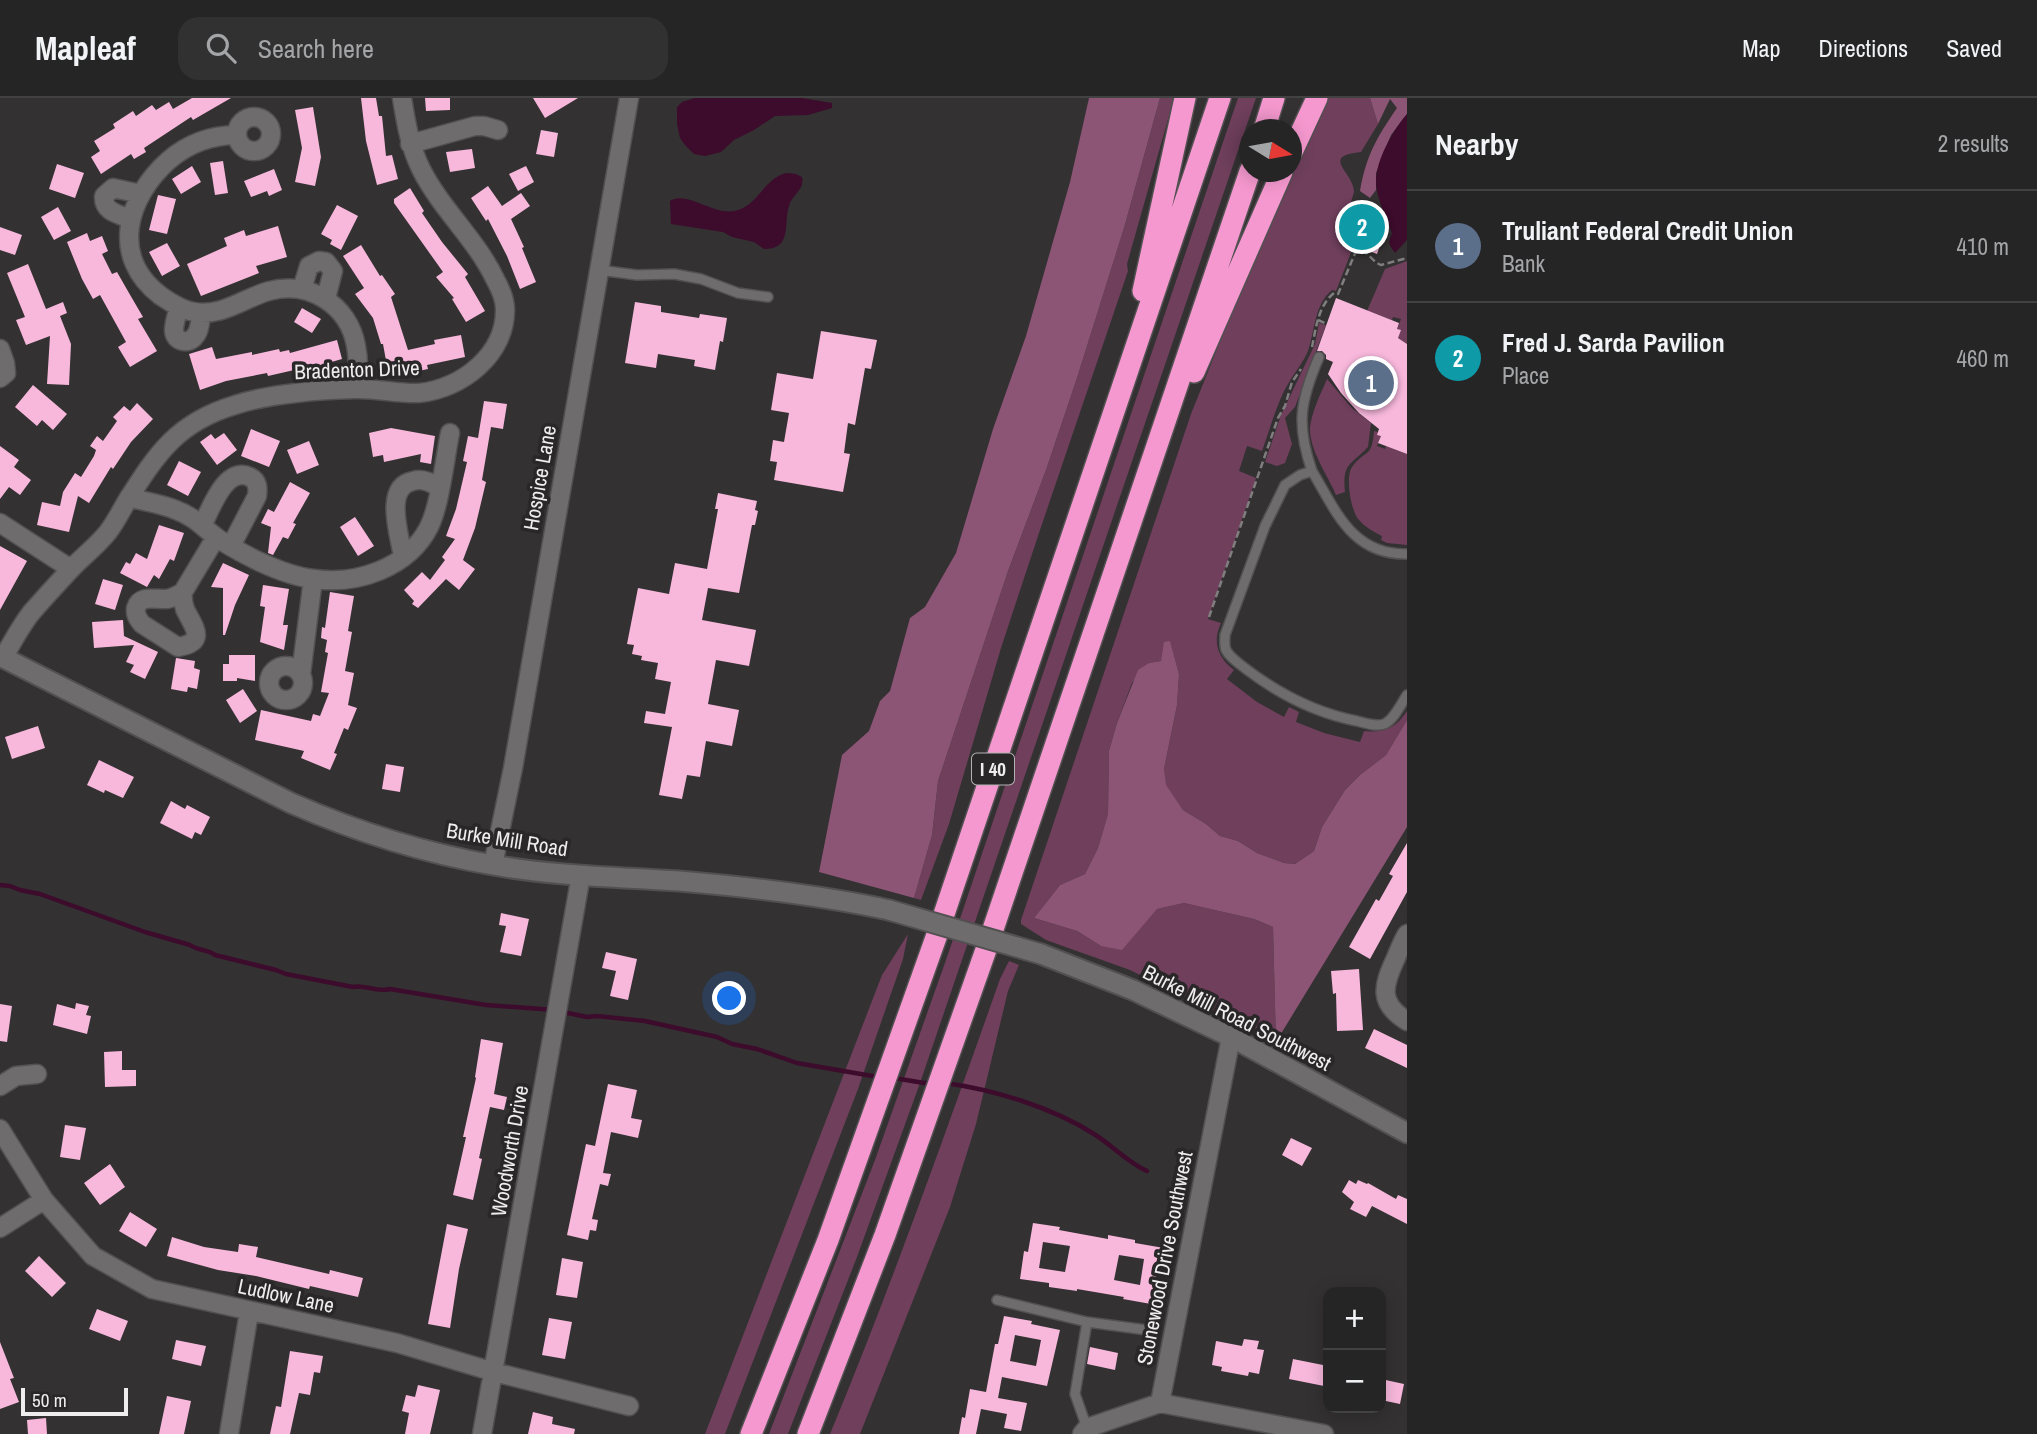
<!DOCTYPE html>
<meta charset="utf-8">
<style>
:root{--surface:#262526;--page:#323132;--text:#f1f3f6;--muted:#a4a5a7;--line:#424243;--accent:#f790ce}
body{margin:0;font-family:"Archivo Narrow",sans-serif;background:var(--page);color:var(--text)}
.controls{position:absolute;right:21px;bottom:21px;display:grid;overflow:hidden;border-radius:14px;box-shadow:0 4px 18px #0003}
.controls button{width:63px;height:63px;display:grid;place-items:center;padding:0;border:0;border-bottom:2px solid var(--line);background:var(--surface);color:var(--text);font:35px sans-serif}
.compass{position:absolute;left:1239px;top:21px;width:63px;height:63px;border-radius:50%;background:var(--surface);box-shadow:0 4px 18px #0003;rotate:101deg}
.scale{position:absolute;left:21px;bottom:18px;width:107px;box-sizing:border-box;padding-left:7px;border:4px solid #efedee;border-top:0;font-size:19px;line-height:24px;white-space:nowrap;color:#efedee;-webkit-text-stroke:5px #292728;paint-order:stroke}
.you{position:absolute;left:730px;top:901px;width:24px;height:24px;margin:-18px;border:5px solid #fff;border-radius:50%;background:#1a73e8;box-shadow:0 0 0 10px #1a73e833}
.badge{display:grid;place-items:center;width:46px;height:46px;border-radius:50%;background:var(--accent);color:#fff;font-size:23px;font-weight:700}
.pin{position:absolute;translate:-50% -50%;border:4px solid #fff;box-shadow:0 2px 7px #0006}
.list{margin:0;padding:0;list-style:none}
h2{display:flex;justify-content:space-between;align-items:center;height:91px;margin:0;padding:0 28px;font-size:30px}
h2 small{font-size:23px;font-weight:400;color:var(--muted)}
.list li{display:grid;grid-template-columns:46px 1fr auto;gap:21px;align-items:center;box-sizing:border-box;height:112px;padding:0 28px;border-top:2px solid var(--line)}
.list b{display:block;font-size:26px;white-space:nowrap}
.list p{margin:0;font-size:23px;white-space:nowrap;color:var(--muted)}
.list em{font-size:23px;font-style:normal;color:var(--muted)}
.icon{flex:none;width:38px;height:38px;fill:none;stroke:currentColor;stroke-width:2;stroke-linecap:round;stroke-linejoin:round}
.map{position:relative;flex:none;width:1407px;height:1336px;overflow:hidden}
header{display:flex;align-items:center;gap:42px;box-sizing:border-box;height:98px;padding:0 35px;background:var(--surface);border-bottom:2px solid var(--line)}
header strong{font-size:33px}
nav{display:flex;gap:38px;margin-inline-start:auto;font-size:24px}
.search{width:490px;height:63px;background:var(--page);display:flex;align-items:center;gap:18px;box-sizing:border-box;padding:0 24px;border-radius:21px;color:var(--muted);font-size:26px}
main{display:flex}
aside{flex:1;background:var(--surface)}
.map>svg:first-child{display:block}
</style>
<header>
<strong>Mapleaf</strong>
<div class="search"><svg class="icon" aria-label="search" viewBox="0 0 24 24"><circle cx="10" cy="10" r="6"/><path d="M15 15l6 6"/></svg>Search here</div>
<nav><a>Map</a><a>Directions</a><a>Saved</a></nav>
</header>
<main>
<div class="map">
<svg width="1407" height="1336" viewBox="0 0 1407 1336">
<rect width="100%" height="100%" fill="#333132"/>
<path fill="#6f3f5c" d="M1160,0h14l-47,166 1,7 -88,259 -39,118 -52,176 -28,76 -7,-2 18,-63 6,-54 70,-210 38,-101 31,-92 47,-150z
M1238,0h18l-336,985 -63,174 -69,177h-19l106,-274 71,-200z
M1321,0h49l8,26 -17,28c-42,4 -7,20 -7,40 0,0 -3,10 -3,11l5,2 -15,40 11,5 -16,41 -4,-1c-18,15 -17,41 -24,61 -5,12 -14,22 -20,33 -10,16 -19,48 -26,67l-15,-5 -8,25 17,7 -48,141 13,4c-9,19 -3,35 13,47l-7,9 30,23 27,15 5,-10 10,5 -3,10 28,11 36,9 4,-11c20,2 32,-3 43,-20v9l-21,35 -26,20 -15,15 -23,37 -8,24 -19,13 -11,-1 -27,-10 -19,-12 -18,-5 -14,-12 -23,-14 -18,-25 -1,-16 13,-64 2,-31 -9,-32 -9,19 -12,2 -17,20 -15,40 -8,28 -1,63 -10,34 -13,26 -25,11 -26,33 43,13 24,15 56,-37 27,-6 70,16 19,8 3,115 -146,-72 -84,-30 -25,-16v-4l170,-506 97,-242h4v-9z
M1407,163v83l-9,-6 -1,-9 4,-10 -8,-2 -1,3 -25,-9 18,-42z
M1319,225l7,2 -31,82 -10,11 7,26 -7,19 -8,3 -12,-4 16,-47 34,-71z
M1327,281l25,29 19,15 -3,24c-17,18 -26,16 -23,45l-9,3c-9,-21 -27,-45 -26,-68 2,-16 11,-34 17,-48z
M1374,333l4,1 3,4 -4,10 8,3 1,-3 21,8v91l-20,-2 -6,-3 1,-4c-8,-4 -17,-9 -23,-16 -8,-8 -14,-43 -7,-53 13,-18 20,-8 22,-36z
M908,836l-5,25 -45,130 -133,345h-20l177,-459z
M1009,863l10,4 -11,26 -32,133 -26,83 -90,227h-30c62,-150 116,-302 170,-455z"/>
<path fill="#8c5475" d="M1089,0h71l-36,130 -47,150 -31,92 -38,101 -70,210 -6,54 -18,63 -95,-26 23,-117 27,-24 11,-30 10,-10 20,-73 15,-11 31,-54 37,-124 33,-93 44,-154z
M1370,0h37v16l-16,21 -15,38v17l-6,8 -10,-7c6,-35 17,-54 37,-83l-7,-9 -12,25z
M1170,543l9,33 -2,31 -13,64 2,16 17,25 23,14 14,12 18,5 19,12 27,10 11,1 19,-13 8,-24 23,-37 15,-15 26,-20 21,-35v107l-131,215 -3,-115 -19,-8 -70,-16 -27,6 -35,41 -21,-4 -24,-15 -43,-13 26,-33 25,-11 13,-26 10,-34 1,-63 8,-28 21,-53 11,-7 12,-2 3,-19z"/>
<path fill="#3d0b2c" d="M695,0h107l30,5v5l-24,7 -33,1 -21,14 -20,10 -13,12 -16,4 -11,-2 -9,-9 -5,-7 -3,-14v-17l5,-5z
M1407,16v126l-12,13c-7,-10 -7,-9 -3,-20 -5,-14 -12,-28 -15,-42 -6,-23 15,-60 30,-77z
M786,75l10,1 6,3c3,13 -10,17 -13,29 -6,18 4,43 -25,43l-10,-7 -22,-5 -9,-5 -52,-8 -1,-23c16,-11 43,14 64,10 24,-4 28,-31 52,-38z"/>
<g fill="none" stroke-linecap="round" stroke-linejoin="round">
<path stroke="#3d0b2c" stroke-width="4.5" d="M0,787l10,1 10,4 20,4 105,38 45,13c8,6 18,4 25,10l61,15 10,4 67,13c12,-3 25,6 37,2l96,16 68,5
M563,914l24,5 10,-1 48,5 72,16 15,7 25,5 40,14 81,14
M894,980l30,5 10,-1
M946,985c48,7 106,24 148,51 18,11 33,28 53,37"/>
</g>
<path fill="#f8b8dc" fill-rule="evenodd" d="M192,0h39l-38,22 -2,-3 -47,31 2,4 -12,7 -3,-5 -30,20 -10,-17 9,-6 -6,-10 21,-13 -2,-4 20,-13 3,5 16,-11 4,5 13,-8 4,7z
M361,0h15l3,18h3l4,40 6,-1 6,24 -21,6 -11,-44z
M425,0h25v12l-24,1z
M533,0h45l-33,20z
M313,9l8,50 -6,29 -20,-4 7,-34 -7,-38z
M541,32l17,3 -4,24 -18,-3z
M472,51l3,19 -25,4 -4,-20z
M223,63l5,32 -13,2 -5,-32z
M57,66l27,9 -9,25 -26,-9z
M192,68l9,16 -20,12 -9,-15z
M526,68l8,16 -16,9 -9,-17z
M274,71l8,21 -13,6 -2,-5 -16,6 -7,-16z
M488,88l14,20 19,-13 9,13 -19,13 13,28 -2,1 14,34 -16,7 -13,-33 -19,-37 -2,2 -15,-23z
M410,90l14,23 -2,2 20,29 26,32 -3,3 20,34 -19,11 -14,-23 2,-1 -18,-21 7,-5 -49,-69v-4z
M158,97l18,4 -9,35 -18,-4z
M337,107l21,11 -17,34 -11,-6 2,-4 -11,-6z
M1356,107l17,6 -5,13 17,7 -8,23 -35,-13z
M58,109l13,24 -17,9 -13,-23z
M278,128l9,31 -31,9 3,7 -58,23 -14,-32 40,-18 -3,-8 20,-8 2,6z
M0,129l22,8 -7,20 -15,-5z
M87,135l3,8 12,-5 6,15 -6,3 10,20 5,-2 12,21 14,24 -5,2 19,32 -27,16 -12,-20 8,-5 -26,-47 -7,4 -11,-20 -15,-37z
M167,145l13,23 -18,10 -13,-24z
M361,147l19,31 2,-1 13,19 -4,3 17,53 27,-6 -1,-4 27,-5 4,22 -38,8 1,4 -33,7 -2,-11 -6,1 -4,-22h-2l-8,-26 -18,-24 9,-6 -21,-32z
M28,166l18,45 17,-7 4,11 -7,3 11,28 -2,41 -22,-1 3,-48 -24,9 -10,-25 9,-3 -18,-44z
M1336,200l63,25 -2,6 4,1 -3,8 9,6v110l-29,-11 3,-7 -4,-1 2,-6 -20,-16 -18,-20 -13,-19 5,-12 -7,-3v-4l-4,-4h-5z
M635,204l26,4v6l38,6 1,-4 27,4 -4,24 -3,-1 -5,29 -21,-4 1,-6 -37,-6 -2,14 -31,-5z
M302,210l19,11 -9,14 -18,-11z
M821,233l56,9 -6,29 -6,-1 -10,57 -7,-2 -4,30 6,1 -7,38 -69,-12 3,-18 -7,-1 3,-21 11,2 5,-29 -18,-3 6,-37 36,6z
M337,242l5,19 -39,11v-2l-35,8 -1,-3 -41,8 -26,9 -11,-36 23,-7 4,12 36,-7v3l27,-6 1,3 9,-2 1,3z
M33,287l34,29 -14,16 -11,-10 -5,6 -22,-19z
M484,303l23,3 -4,25 -12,-2 -9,53 4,2 -11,46 -12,32 12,9 -16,21 -13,-11 -28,29 -6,-4 2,-3 -10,-11 18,-18 8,8 15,-20 -3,-3 13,-18 -9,-3 10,-27 11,-47 -4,-1 5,-25 10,2z
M137,305l16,16 -22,23 -18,27 -2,-2 -22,36 -11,-7 -9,36 -32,-7 5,-23 18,4 3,-14 12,-19 6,4 13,-21 2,-6 -6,-4 7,-10 6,5 14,-20 -4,-4 11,-11 6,5z
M391,330l44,8 -4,28 -11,-2 1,-8 -37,8 -1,-7 -10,2 -4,-24z
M251,331l29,12 -11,26 -28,-11z
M224,335l13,17 -20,15 -17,-23 11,-8 4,5z
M309,343l10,24 -22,9 -10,-24z
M0,348l19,14 -5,7 17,13 -11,15 -11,-8 -9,12z
M179,363l22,11 -13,24 -21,-11z
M290,384l20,11 -17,30 3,1 -8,15 -5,-2 -10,18 -5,-2 3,-26 -10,-4 7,-14 6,3z
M718,395l39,8 -2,9 3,1 -3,14h-3l-13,68 -31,-5 -6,32 54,10 -7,36 -33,-6 -8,44 31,6 -7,36 -26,-5 -6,36 -13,-2 -5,24 -23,-4 13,-68 -28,-4 2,-12 19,3 6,-32 -16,-3 3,-16 -17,-3 1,-4 -10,-2 2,-9 -7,-1 11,-56 31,6 6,-31 32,6 11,-60h-3z
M355,419l19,29 -16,10 -18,-29z
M159,427l25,8 -10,28 -4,-2 -11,20 -5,-4 -7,12 -27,-14 6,-11 4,2 6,-11 11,6z
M0,448l27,15 -27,49z
M223,465l26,12 -14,30 -10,30h-2v-47l-12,-1z
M103,481l20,6 -8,25 -20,-6z
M263,487l26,4 -6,36h5l-4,25 -24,-8 5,-35 -5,-1z
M330,494l24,4 -6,35 4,1 -7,39 9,2 -6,32 9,3 -9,22 -4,-2 -10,25 3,1 -7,16 -29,-12 3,-7 -49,-11 6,-30 50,11 2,-7 7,2 9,-23 -8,-1 7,-39 -3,-1 2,-12 -6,-2 1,-11 3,1z
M123,522l1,16 34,16 -13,27 -15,-7 4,-7 -8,-3 8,-17 -40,3 -2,-26z
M229,557h26v26l-18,-3v3h-14v-17h6z
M176,560l19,3 -1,7 6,2 -3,19 -9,-2 -1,5 -16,-3z
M243,591l14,22 -17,12 -14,-23z
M38,628l7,22 -33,11 -7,-22z
M99,662l35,17 -11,21 -18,-8 -1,3 -17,-8z
M386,666l18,3 -4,25 -18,-3z
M171,703l14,8 2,-4 23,12 -9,18 -6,-3 -3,7 -32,-16z
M1407,745v49l-37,67 -21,-12 27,-48 3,2 14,-25 -4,-2z
M501,815l28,6 -8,37 -21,-4 6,-26 -7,-1z
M606,854l31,7 -9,41 -18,-4 6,-25 -14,-3z
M1359,871l4,61 -26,1 -1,-38 -3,1 -2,-23z
M76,905l13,3 -3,9 5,1 -4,18 -34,-9 4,-21 18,5z
M0,906l12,2 -5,36 -7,-1z
M1374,931l33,16v23l-42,-20z
M481,941l22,4 -9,51 13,3 -3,13 -14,-3 -11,51 3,1 -9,41 -20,-5 13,-58h-3l13,-59 -1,-1z
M122,953v19h14v16l-31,1 -1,-35z
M608,986l29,6 -6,28 11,2 -4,18 -27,-6 -8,41 8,1 -3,12 -8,-2 -8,35 6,1 -2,11 -6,-1 -2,10 -21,-5 19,-91 9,2z
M65,1027l21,3 -6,32 -20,-3z
M1291,1040l21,10 -10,18 -20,-11z
M110,1066l15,23 -25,18 -16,-22z
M1349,1082l7,4 2,-4 9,4 1,-1 28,16 2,-4 9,4v25l-35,-18 -6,11 -16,-8 4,-7 -12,-10z
M130,1114l27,17 -11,18 -27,-16z
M1033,1125l27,4 -1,3 49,9v-4l27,5v3l29,5 -5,28 -3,-1 -5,29 -28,-5 1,-2 -47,-8v2l-28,-4v-4l-29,-4 4,-28 4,1zM1043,1144l27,4 -5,26 -26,-4zM1119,1157l25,4 -4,26 -26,-5z
M447,1126l21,5 -9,40 -9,59 -22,-4z
M172,1139l32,10 34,5 1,-8 19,3 -2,10 73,17 1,-4 33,8 -5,19 -48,-11 -1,3 -53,-13 -38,-6 -51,-14z
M39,1158l27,27 -14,14 -27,-26z
M562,1160l21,4 -6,36 -21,-3z
M97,1211l31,12 -8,20 -31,-12z
M1004,1218l28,5 -1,3 29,6 -13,56 -45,-9 -4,21 29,5 -6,28 -17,-3 3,-14 -26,-5 -5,25h-17l3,-17 3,1 5,-29 16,3 9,-48h3zM1015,1237l26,5 -5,26 -26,-5z
M549,1220l23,4 -7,37 -23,-4z
M1244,1241l15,2 -2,8 7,1 -5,24 -10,-2 -1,4 -27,-5 1,-4 -10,-2 4,-24 26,5z
M176,1242l30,6 -5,20 -29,-7z
M0,1244l14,36 -4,1 9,23 -19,7z
M1090,1249l28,6 -3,17 -28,-6z
M290,1253l33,5 -3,17 -6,-1 -4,23 -11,-2 -9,41h-20l6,-28 5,1z
M1293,1261l35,7 -4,20 -35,-7z
M1381,1281l23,5 -4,20 -19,-4z
M418,1287l22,5 -10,44h-25l4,-21 -7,-2 4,-16 9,2z
M167,1298l24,5 -7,33h-25z
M533,1314l20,5 -1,7 23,5 -1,5h-46z
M46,1320l1,16h-19l-1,-14z"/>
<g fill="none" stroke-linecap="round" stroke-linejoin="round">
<defs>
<path id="service" d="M599,172l38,5 37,-1 27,5 37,14 30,4
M1312,373c-16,-46 -12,-70 7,-114
M1407,456c-55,1 -71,-43 -95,-83l-12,4 -15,10 -20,41 -40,109c0,4 -1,11 1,15 4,8 14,14 20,19 33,25 70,44 111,52 8,2 19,6 27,3 10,-4 17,-20 23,-29
M997,1202l90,22 -12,72 12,34
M1087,1224l60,8"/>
<path id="minor" d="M237 36a17 17 0 1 1 34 0a17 17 0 1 1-34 0Z
M237,37c-25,0 -48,8 -68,25 -42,37 -60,97 -8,136 10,7 21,14 33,16 28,5 50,-14 75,-21 40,-11 80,14 87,55 3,14 2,28 1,42
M410,46l65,-18h9l14,4
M131,121c-13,-5 -28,-7 -27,-23l9,-8 28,6
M302,191l7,-23 10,-5 7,1 7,9 -7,27
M179,209c-2,7 -5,16 -5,23 0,12 15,15 21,6 5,-5 5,-16 7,-23
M0,251l5,14 1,10 -6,5
M129,399c16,5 33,7 47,13 17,6 27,17 40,27 12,9 28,17 42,24 17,8 37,16 56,18 43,6 94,-11 115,-52 11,-22 16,-69 21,-94
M0,425l71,46
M203,426c8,-16 23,-59 47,-47 8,4 8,11 7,19l-26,50
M403,459c-3,-21 -20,-70 10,-76 10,-3 18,1 26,7
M183,494c-5,3 -10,6 -16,7 -11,1 -27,-5 -31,9 -1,7 2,11 6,16l36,23c31,-5 14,-22 7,-38 -2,-6 -3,-11 -2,-17l33,-55
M3,560c9,-15 17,-31 28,-45 13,-15 26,-29 39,-43 12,-13 27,-24 38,-38 7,-9 13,-21 19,-31 30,-48 51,-79 108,-96 34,-11 84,-15 120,-16 21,-1 43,5 64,4 43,-4 87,-39 86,-84 0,-11 -5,-21 -10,-30 -19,-40 -54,-70 -74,-110 -11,-22 -15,-46 -19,-71
M269 585a17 17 0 1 1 34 0a17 17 0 1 1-34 0Z
M301,576l12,-95
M493,767l20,-97 116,-670
M1407,836c-5,8 -8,17 -12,26 -12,26 -17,43 12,61
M0,988l16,-10 21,-2
M0,1031l44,71 49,56 59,33 245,54 97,29 135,34
M0,1130l44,-28
M1160,1305l164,31
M229,1336l20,-122
M482,1336l99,-559
M1082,1336l5,-6 73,-25 71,-366"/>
<path id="tertiary" d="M0,558l291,147c64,28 133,50 202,62 61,11 124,12 186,16 71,6 140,14 210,29
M1041,856l92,36 98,47 176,96"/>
<path id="motorway" d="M1264,32l10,-32
M1292,54l25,-54
M1143,193l42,-193
M1194,274l88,-200
M751,1336l77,-194 111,-311 281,-831
M808,1336l77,-199 103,-291 262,-773"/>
</defs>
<use href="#service" stroke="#525051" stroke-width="12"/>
<use href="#minor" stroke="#525051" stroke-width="21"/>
<use href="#tertiary" stroke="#525051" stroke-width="23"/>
<use href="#motorway" stroke="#525051" stroke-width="24"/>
<path stroke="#807e7f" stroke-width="2.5" stroke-dasharray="7 3.5" stroke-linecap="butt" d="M1318,222l9,4
M1312,249c4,-19 6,-41 22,-54l4,1 18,-43c12,-3 14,10 25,14l26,-7
M1209,519l69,-199 7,-12 7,-24 9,-13"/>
<use href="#service" stroke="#6f6c6e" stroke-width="9"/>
<use href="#minor" stroke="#6f6c6e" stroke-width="18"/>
<use href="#tertiary" stroke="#6f6c6e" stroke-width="19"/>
<use href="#motorway" stroke="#f598cf" stroke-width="21"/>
<defs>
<path id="tertiary-bridge" d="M889,812l152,44"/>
</defs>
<use href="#tertiary-bridge" stroke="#525051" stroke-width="23" stroke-linecap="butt"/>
<use href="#tertiary-bridge" stroke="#6f6c6e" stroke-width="19"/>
</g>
<g text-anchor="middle" stroke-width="7" stroke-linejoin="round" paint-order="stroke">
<rect fill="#292728" stroke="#b4b2b3" stroke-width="2" x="972" y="655.5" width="42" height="31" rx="5"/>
<g font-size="19" font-weight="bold" fill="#efedee">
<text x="993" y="678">I 40</text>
</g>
<g font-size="21" fill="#efedee" stroke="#292728">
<text transform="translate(357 272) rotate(-2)" y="7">Bradenton Drive</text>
<text transform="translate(540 380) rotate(-80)" y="7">Hospice Lane</text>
<text transform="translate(507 742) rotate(9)" y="7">Burke Mill Road</text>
<text transform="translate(1237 920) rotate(27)" y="7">Burke Mill Road Southwest</text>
<text transform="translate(510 1053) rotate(-80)" y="7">Woodworth Drive</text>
<text transform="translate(1165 1160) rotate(-79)" y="7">Stonewood Drive Southwest</text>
<text transform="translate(286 1198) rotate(12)" y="7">Ludlow Lane</text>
</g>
</g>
</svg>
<div class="controls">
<button>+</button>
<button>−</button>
</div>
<svg class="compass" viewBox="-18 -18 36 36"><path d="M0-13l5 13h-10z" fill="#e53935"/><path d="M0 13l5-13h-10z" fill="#a4a5a7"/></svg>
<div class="scale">50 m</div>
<div class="you"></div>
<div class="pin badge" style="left:1371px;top:285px;background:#5c6f8a">1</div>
<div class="pin badge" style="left:1362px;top:129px;background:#0f9aa8">2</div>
</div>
<aside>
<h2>Nearby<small>2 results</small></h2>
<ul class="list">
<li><span class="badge" style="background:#5c6f8a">1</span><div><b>Truliant Federal Credit Union</b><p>Bank</p></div><em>410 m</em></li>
<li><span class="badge" style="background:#0f9aa8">2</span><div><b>Fred J. Sarda Pavilion</b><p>Place</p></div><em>460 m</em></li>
</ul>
</aside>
</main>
